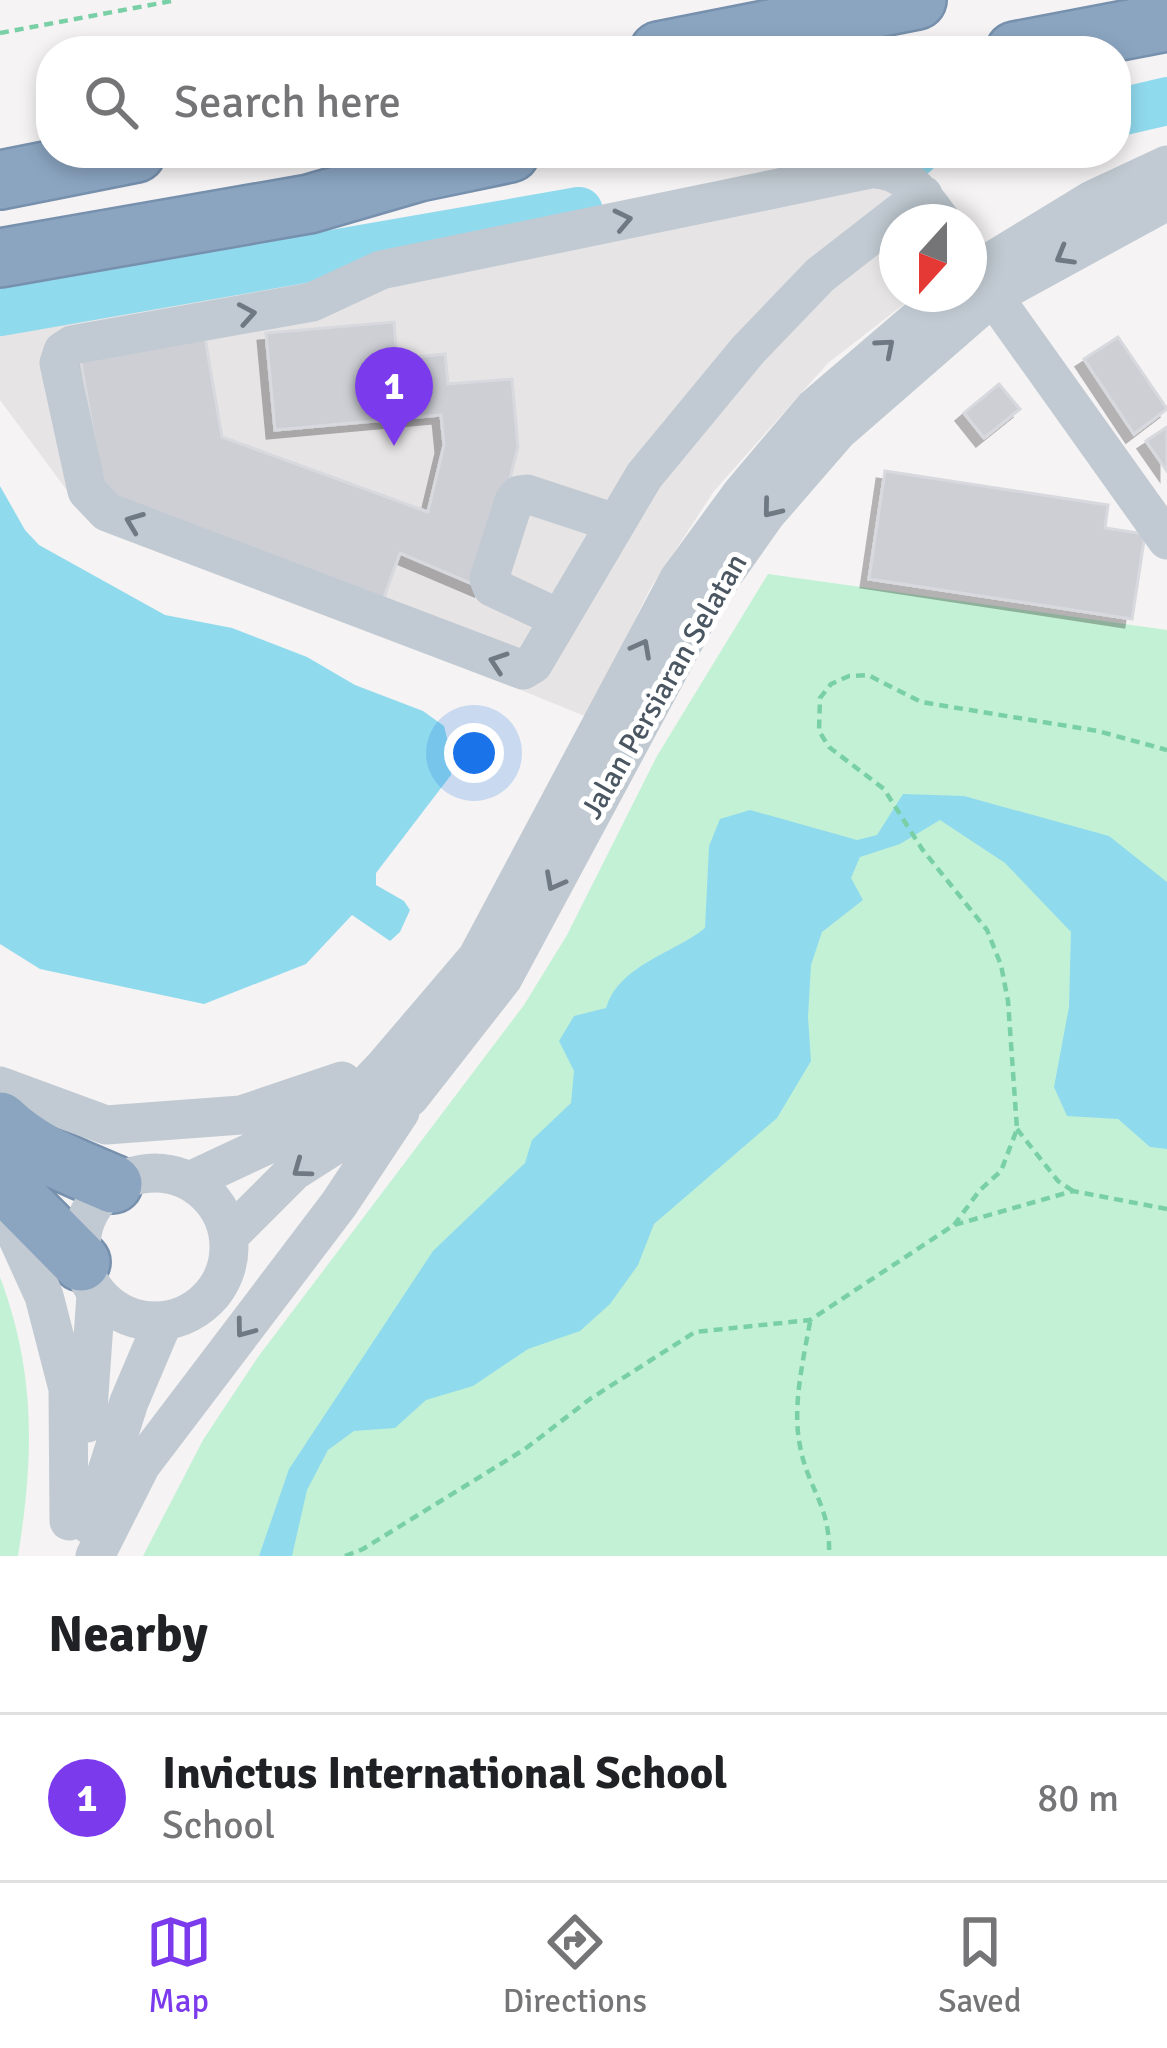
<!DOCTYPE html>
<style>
:root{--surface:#fff;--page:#f2f2f2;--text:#202124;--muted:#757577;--line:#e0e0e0;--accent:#7c3aed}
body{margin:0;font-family:Signika,sans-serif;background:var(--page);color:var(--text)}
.compass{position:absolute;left:879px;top:204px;width:108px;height:108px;border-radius:50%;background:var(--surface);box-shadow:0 6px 18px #0003;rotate:201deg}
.you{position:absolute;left:474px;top:753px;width:42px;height:42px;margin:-30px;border:9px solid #fff;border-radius:50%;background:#1a73e8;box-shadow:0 0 0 18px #1a73e833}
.badge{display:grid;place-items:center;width:78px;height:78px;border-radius:50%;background:var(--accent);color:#fff;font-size:39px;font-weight:700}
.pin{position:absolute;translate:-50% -99px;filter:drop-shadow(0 3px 6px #0008)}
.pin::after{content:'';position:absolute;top:63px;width:42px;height:36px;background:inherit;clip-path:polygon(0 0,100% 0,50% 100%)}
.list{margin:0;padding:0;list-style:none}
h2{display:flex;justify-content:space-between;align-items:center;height:156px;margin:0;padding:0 48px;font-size:51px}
h2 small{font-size:39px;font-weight:400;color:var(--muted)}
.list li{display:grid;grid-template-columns:78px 1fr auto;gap:36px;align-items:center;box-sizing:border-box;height:168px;padding:0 48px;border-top:3px solid var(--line)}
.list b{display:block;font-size:45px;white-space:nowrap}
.list p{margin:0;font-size:39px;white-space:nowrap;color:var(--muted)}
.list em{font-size:39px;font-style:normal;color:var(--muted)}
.icon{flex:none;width:66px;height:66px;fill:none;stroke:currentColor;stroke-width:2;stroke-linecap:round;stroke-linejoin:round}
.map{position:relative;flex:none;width:1167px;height:1556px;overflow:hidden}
.search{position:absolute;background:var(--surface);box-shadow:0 6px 18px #0003;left:36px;right:36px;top:36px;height:132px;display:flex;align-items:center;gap:30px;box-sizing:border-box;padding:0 42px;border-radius:48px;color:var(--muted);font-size:45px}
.sheet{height:324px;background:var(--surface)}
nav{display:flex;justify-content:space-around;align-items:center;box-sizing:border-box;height:168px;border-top:3px solid var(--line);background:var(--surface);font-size:33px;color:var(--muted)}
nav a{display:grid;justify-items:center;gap:6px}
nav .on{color:var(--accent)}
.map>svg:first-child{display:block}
</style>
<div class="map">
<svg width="1167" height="1556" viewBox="0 0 1167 1556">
<defs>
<filter id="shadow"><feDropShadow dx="-8" dy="8" stdDeviation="0" flood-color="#0004"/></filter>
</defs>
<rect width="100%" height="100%" fill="#f5f3f3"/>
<path fill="#e6e4e5" d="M892,157l5,137h20l-89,69 -114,128 -64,98 -63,128 -504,-205 -83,-112v-88z"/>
<path fill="#c3f1d5" d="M768,574l399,56v926h-1024l60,-116 55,-83 266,-352 43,-70 90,-179z
M0,1277c36,96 34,179 18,279h-18z"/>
<path fill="#90daee" d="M0,486l25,44 14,15 126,70 67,13 75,29 48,28 68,26 21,15 7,28v21l-75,98v12l28,16 6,9 -10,22 -10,9 -38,-26 -46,49 -102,40 -164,-35 -40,-25z
M903,794l61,2 145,40 58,46v267l-17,-2 -32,-28 -51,-3 -13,-29 15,-80 2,-75 -66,-69 -65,-43 -40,24 -40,13 -9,21 12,22 -41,32 -11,33 -3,52 3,44 -34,57 -123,106 -16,41 -28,39 -30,27 -52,18 -55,37 -47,14 -31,28 -41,3 -26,19 -21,40 -15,66h-33l30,-87 144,-218 92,-88 7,-23 39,-37 3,-32 -15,-30 15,-25 32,-8c13,-43 65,-53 99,-80l4,-82 11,-27 30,-9 107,30 20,-5z"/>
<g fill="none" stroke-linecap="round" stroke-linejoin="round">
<path stroke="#90daee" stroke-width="48" d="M1116,113l51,-12
M837,167l78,-14
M0,312l579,-101"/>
</g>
<path fill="#cdcfd5" stroke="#d7d9de" stroke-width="3" filter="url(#shadow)" d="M394,322l3,37 48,-5 3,30 64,-5 6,68 -36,141 -82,-35 -17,47 -278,-99 -26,-150 125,-19 18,105 206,75 16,-67 -3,-30 -166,15 -9,-97z
M1118,337l49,72 -33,25 -50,-75z
M999,384l21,25 -36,29 -20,-25z
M1167,427v44l-21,-30z
M885,471l223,34 -3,23 40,6 -13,85 -263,-40z"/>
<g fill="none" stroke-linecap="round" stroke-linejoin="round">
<defs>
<path id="highway" d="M659,51l258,-51
M1015,51l152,-29
M0,180l136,-27
M0,258l309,-54 110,-32 91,-19
M0,1121c31,31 74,46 113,63
M0,1180l81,82"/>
</defs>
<use href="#highway" stroke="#7690ad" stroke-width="62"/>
<path stroke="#7ad0a6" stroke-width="4.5" stroke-dasharray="9 6" stroke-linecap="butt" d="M0,33l177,-33
M1017,1129l41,52 15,10
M954,1225l26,-35 21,-19 16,-42 -9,-128 -7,-36 -14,-35 -65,-81 -38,-60 -55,-42 -10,-16 1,-33 11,-14 18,-8 19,-1 53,27 177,29 69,19
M810,1322c-7,39 -18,85 -10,124 8,44 31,59 29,110
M345,1556l18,-7 162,-100 65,-50 105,-67 115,-12 144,-95 119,-34 94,18"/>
<path stroke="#c1cad2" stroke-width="39" d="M923,195l-103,80 -72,75 -104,126 -111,188 -10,6 -416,-158 -20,-21 -28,-128 4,-12 9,-6 240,-43 69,-32 490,-101c33,-2 53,28 71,53
M969,275l123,-75 75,-35
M993,296l174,244
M558,618l-66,-31 -3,-8 25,-78 5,-6 8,-1 88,29
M0,1086l106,39 135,-10 101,-34
M81 1247a74 74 0 1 1 148 0a74 74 0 1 1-148 0Z
M190,1181l81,-38 95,-57 18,-19 93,-109 202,-379 63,-86 72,-85 133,-114
M0,1199l44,97 24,93 1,132
M229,1236l65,-65 116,-74 93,-119 206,-383 57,-81 72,-83 155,-135 174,-95
M87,1423l9,-128
M90,1525l39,-123 34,-80
M95,1556l46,-91 198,-261 61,-92"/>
<use href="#highway" stroke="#8ba5c1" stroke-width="57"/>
</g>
<defs><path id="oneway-chevron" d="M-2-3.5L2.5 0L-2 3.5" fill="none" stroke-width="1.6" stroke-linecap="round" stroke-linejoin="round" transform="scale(3)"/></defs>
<g stroke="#6e7983">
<use href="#oneway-chevron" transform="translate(623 220) rotate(-12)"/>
<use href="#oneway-chevron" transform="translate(1064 256) rotate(150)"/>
<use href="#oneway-chevron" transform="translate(247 314) rotate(-10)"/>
<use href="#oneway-chevron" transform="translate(886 347) rotate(-41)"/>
<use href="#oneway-chevron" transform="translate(771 509) rotate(129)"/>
<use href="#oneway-chevron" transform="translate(134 522) rotate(-159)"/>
<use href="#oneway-chevron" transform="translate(642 648) rotate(-62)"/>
<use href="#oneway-chevron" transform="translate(498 662) rotate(-161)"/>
<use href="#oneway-chevron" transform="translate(554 882) rotate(118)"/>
<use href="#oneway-chevron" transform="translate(301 1169) rotate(144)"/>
<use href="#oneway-chevron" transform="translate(244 1329) rotate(127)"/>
</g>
<g text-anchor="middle" stroke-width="10" stroke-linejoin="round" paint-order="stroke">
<g font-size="30" fill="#4a5661" stroke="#fff">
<text transform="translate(664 686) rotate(-60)" y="10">Jalan Persiaran Selatan</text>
</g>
</g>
</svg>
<svg class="compass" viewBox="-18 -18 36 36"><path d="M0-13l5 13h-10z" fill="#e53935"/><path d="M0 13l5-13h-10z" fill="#757577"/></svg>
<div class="you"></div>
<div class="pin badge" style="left:394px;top:446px">1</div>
<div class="search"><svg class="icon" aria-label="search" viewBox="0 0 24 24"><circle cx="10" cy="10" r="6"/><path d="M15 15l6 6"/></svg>Search here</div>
</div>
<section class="sheet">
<h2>Nearby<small></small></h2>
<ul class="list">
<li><span class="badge">1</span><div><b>Invictus International School</b><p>School</p></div><em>80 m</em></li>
</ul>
</section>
<nav>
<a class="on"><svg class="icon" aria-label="map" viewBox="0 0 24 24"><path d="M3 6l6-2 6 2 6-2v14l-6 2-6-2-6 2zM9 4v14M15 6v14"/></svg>Map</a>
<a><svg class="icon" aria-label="directions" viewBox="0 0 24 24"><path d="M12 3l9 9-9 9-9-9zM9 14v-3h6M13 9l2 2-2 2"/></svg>Directions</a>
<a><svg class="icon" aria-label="saved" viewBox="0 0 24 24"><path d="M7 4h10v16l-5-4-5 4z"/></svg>Saved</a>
</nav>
